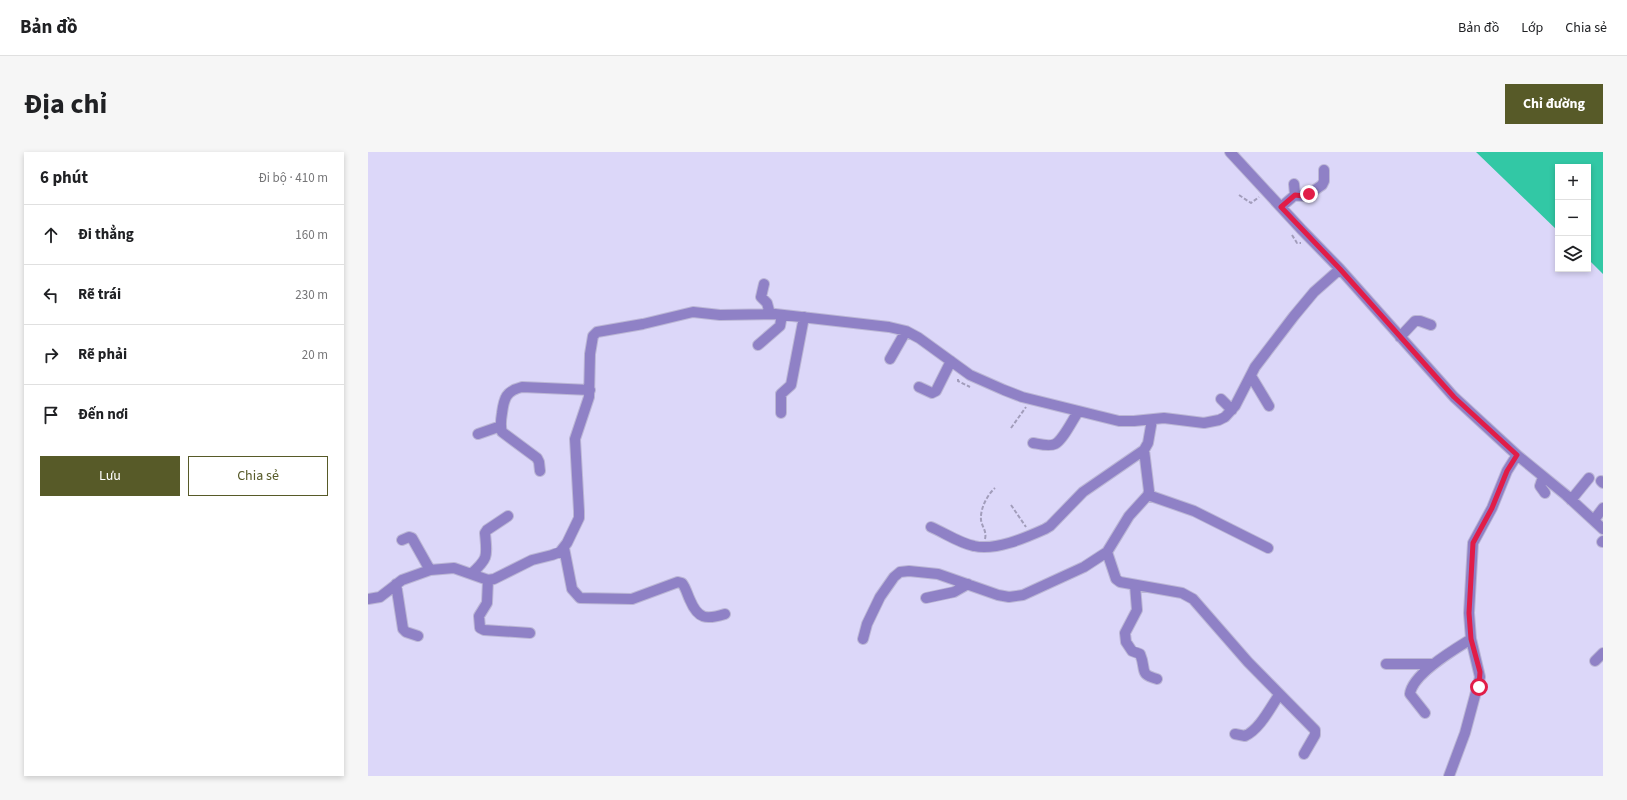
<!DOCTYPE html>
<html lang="vi">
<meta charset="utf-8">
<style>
:root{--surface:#fff;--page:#f6f6f6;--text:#202124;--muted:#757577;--line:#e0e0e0;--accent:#575a28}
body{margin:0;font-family:"Source Sans 3",sans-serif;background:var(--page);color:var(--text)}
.controls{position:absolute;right:12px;top:12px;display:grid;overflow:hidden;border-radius:0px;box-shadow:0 2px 6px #0003}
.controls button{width:36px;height:36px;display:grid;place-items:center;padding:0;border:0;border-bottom:1px solid var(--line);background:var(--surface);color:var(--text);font:20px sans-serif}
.stop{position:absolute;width:12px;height:12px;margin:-9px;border:3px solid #e11d48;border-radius:50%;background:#fff}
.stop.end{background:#e11d48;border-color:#fff;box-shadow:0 1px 4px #0008}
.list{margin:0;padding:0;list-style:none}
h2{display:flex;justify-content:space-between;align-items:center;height:52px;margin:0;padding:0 16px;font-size:17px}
h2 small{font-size:13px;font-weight:400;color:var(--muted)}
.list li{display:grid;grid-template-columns:26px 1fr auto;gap:12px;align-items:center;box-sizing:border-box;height:60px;padding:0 16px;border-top:1px solid var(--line)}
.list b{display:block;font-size:15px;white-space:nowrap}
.list em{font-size:13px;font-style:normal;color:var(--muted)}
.actions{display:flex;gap:8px;padding:12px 16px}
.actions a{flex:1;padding:9px 0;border:1px solid var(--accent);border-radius:0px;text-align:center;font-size:14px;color:var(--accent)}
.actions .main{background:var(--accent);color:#fff}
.icon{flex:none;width:22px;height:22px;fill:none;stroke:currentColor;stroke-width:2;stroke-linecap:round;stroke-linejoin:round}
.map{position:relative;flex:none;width:1235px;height:624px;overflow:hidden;border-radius:0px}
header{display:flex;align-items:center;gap:24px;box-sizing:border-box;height:56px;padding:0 20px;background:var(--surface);border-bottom:1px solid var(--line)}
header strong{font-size:19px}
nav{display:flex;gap:22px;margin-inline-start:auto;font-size:14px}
.intro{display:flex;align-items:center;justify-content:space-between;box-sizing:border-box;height:96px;padding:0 24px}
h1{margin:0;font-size:28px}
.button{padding:10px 18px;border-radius:0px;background:var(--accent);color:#fff;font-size:14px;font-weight:700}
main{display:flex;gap:24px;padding:0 24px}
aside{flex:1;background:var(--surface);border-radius:0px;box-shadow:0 2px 6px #0003}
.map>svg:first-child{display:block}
</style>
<header>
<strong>Bản đồ</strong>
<nav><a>Bản đồ</a><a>Lớp</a><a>Chia sẻ</a></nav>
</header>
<div class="intro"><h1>Địa chỉ</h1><a class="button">Chỉ đường</a></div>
<main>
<aside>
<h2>6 phút<small>Đi bộ · 410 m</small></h2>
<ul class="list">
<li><svg class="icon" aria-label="ahead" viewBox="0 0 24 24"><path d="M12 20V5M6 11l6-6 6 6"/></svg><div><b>Đi thẳng</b></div><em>160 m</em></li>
<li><svg class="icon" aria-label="left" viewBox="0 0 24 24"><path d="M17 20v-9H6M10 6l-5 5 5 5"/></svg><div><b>Rẽ trái</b></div><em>230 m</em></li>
<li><svg class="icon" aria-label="right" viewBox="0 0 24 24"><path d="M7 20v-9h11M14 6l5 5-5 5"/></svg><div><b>Rẽ phải</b></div><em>20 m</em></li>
<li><svg class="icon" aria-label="arrive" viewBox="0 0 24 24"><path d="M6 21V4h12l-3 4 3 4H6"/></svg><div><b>Đến nơi</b></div></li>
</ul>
<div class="actions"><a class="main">Lưu</a><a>Chia sẻ</a></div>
</aside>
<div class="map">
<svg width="1235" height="624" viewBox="0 0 1235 624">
<rect width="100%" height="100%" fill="#dcd7f9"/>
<path fill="#32c8a5" d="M1108,0h127v122l-15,-15v-92h-30v64z"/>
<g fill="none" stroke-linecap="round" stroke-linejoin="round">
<defs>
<path id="minor" d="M862,0l72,78 38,39 114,128 63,58 49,40 37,34
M927,43l8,1 6,-2 13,-9 2,-4v-11
M913,55l14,-12 -1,-11
M396,132l-3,13 6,6 3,11
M1032,185l15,-16h5l11,4
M390,193l22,-19 2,-11
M522,207l16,-28
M883,224l18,30
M551,235l13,6 4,-2 15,-30
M853,247l11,11
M413,261v-19l10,-9 13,-68
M110,282l23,-8
M665,291c6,1 16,4 22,1 8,-4 18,-25 23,-32
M172,319l-1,-9 -2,-4 -35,-26c-2,-6 -1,-13 0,-19 2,-15 4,-22 20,-26l68,3
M1175,325l-3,9 5,7
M1233,329l2,2
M780,343l46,16 74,37
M1203,348l18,-22
M1226,368l9,-12
M563,375c14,6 28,16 43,19 21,5 51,-8 71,-17l5,-3 33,-34 61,-42 4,-7 4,-23
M34,388l7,-3 3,1 18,32
M1234,390l1,-1
M196,396l8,41 8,9 52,1 46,-17 4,1c4,5 5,11 8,17 8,19 16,20 35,14
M739,400l9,27 4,3 62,11 11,6 55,63 67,68v5l-11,19
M103,422c18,-16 16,-18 14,-41l2,-3 21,-14
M120,428l-1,23 -8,13 1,12 4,2 46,3
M28,432l7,45 3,3 12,4
M767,433l2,25 -12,23 1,9 6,9 8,3c7,16 -2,20 17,25
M558,446l28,-6 14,-8
M0,447l12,-2 22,-17 28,-10 24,-2 34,12 6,-1 38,-19 20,-5 8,-3 7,-9 12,-25v-7l-4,-72 14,-42 1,-43 3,-18 4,-4 46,-8 50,-12 27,3 55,-1 114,13 17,4 13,7 51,37 34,15 18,7 97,24h15l30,-3 40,5 15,-3 6,-3 10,-11 20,-39 39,-51 20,-24 26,-23
M495,487l4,-15 13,-27 14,-20 6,-5 9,-1 29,3 60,21 11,2 14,-2 61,-28 23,-15 22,-36 19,-21 1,-4 -5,-41
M1227,509l8,-8
M1018,512h47
M1057,561l-15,-19c2,-20 45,-45 61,-55
M867,582l10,2c15,-7 25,-28 34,-41
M1081,624l16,-43 15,-56 -9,-38 -2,-26 4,-70 19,-35 15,-37 10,-16"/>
</defs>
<use href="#minor" stroke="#bbb6d5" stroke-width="12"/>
<path stroke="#a29dbb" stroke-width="2" stroke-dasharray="4 2" stroke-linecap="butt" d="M871,43l12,8 8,-6
M924,83l5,8h4
M590,227v2l12,6
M643,276l15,-21
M643,353l15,22
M617,387c2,-8 -3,-12 -4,-19 -1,-11 6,-25 14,-32"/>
<use href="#minor" stroke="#8f81c6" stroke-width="10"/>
</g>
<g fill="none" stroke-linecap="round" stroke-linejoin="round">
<path stroke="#e11d48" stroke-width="5" d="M941,42l-6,2 -8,-1 -14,12 59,62 114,128 63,58 -10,16 -15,37 -19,35 -4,70 2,26 9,33 -1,15"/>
</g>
</svg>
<div class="controls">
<button>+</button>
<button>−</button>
<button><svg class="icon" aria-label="layers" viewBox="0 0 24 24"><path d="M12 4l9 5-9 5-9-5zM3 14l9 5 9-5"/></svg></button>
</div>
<div class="stop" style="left:1111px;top:535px"></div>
<div class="stop end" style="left:941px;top:42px"></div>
</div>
</main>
